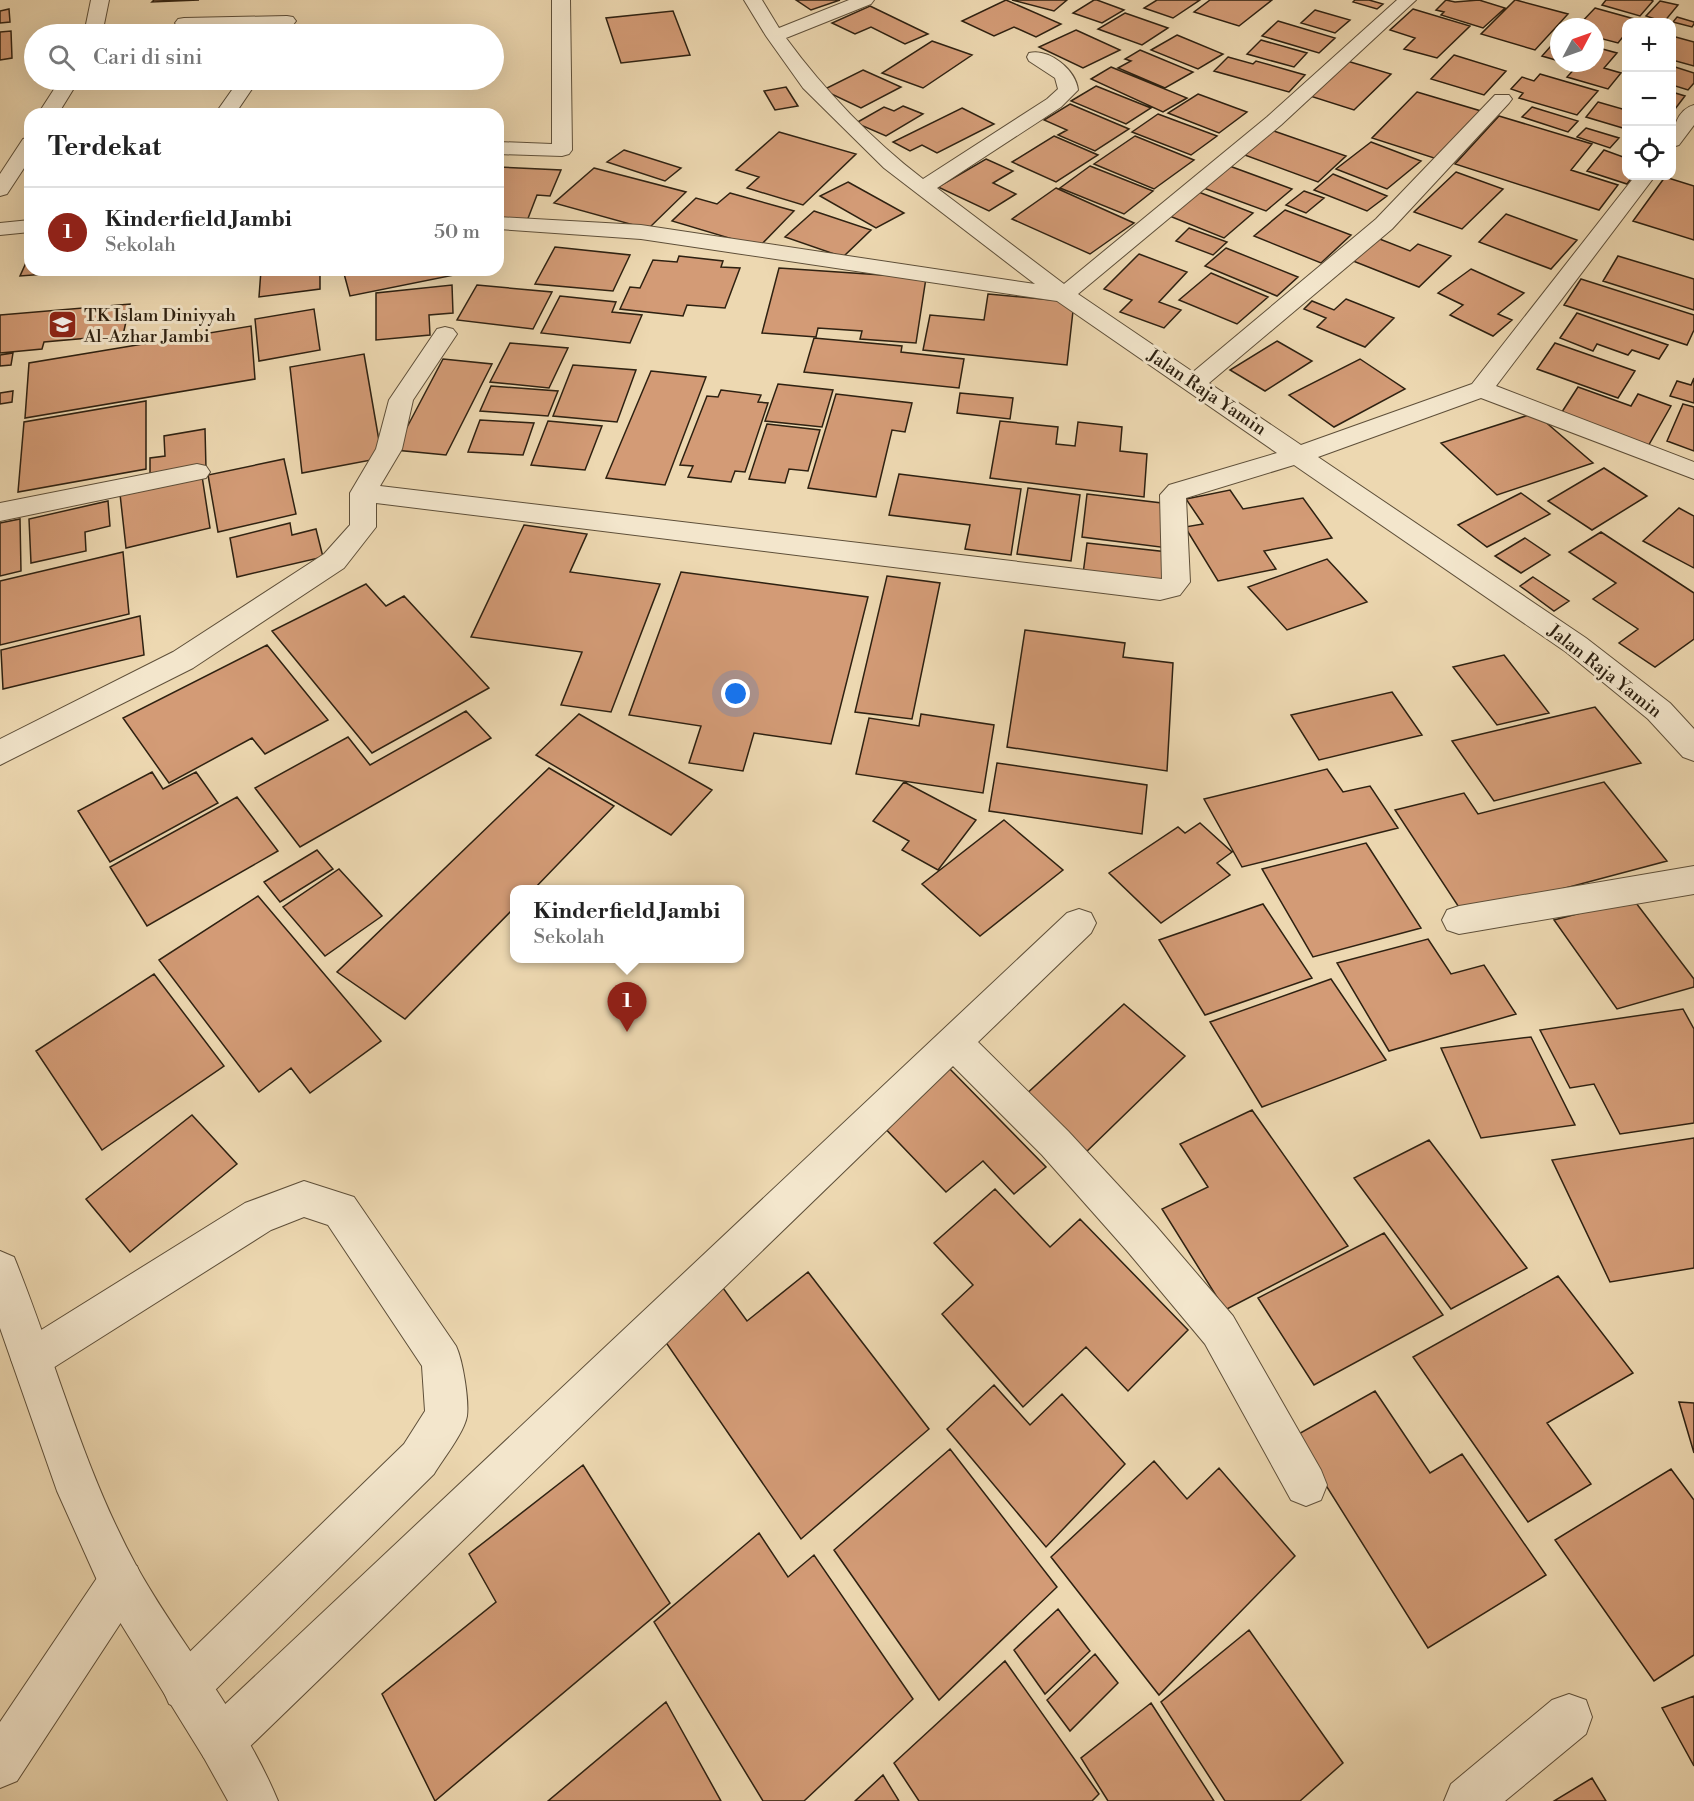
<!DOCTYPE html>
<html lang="id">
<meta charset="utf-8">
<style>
:root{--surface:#fff;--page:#f6f6f6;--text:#222;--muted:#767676;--line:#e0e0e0;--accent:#8f2418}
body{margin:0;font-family:"Libre Bodoni",serif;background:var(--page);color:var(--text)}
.controls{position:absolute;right:18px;top:18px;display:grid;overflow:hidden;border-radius:12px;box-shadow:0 6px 24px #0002}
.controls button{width:54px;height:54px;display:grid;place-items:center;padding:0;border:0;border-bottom:2px solid var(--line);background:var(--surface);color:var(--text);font:30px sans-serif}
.compass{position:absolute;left:1550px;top:18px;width:54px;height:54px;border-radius:50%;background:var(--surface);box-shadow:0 6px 24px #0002;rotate:49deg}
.you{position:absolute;left:736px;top:694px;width:21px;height:21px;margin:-15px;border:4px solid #fff;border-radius:50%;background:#1a73e8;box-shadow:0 0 0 9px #1a73e833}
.badge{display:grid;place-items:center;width:39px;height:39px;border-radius:50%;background:var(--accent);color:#fff;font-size:20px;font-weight:700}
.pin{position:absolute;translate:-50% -50px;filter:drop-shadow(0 2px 3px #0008)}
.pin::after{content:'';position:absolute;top:32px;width:21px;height:18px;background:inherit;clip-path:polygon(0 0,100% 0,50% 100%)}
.popup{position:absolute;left:510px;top:885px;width:234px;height:78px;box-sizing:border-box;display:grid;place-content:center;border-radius:12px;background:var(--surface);filter:drop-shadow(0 2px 4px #0005);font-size:20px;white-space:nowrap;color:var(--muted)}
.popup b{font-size:22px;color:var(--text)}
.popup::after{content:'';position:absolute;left:50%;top:100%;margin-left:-12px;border:12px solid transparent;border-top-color:var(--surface)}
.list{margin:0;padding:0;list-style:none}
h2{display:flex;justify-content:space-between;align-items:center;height:78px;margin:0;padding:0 24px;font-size:26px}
h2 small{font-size:20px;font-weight:400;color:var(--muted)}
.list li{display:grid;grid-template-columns:39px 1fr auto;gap:18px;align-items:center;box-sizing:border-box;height:90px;padding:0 24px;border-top:2px solid var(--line)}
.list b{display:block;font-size:22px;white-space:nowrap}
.list p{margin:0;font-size:20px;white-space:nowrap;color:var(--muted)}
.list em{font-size:20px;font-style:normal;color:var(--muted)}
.icon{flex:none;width:33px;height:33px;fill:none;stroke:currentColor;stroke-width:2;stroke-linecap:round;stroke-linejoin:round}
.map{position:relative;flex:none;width:1694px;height:1801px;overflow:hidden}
.search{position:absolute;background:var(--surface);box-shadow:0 6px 24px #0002;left:24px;top:24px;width:480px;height:66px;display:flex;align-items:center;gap:15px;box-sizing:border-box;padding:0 21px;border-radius:33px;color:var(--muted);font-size:22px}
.panel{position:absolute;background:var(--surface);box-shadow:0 6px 24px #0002;left:24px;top:108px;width:480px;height:168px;border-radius:18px}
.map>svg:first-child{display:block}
</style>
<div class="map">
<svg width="1694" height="1801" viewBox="0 0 1694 1801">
<rect width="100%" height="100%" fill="#edd8b1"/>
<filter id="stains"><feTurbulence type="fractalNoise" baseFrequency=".00333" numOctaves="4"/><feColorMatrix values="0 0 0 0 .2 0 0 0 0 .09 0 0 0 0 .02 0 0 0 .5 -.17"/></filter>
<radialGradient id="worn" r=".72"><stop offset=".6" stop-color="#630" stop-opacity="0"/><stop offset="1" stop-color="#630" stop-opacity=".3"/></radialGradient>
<path fill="#d39b76" stroke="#2e2111" stroke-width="1.5" d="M154,0h45l-47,2z
M796,0h44l-29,10z
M1006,0l55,24 -25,13 -22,-10 -20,9 -32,-15z
M1012,0h55l-13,11z
M1094,0h3l27,10 -22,13 -29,-10z
M1157,0h43l-27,18 -29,-10z
M1210,0h62l-33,26 -45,-14z
M1355,0h14l14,4 -6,5 -24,-7z
M1446,0l9,2 24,-2 26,8 -22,20 -42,-13 3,-3 -8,-2z
M1515,0h1l52,14 -33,36 -54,-16z
M1606,0h45l2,1 -13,15 -38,-11z
M1660,1l18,4 -14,17 -18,-6z
M870,6l58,28 -23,10 -34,-17 -16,7 -23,-11z
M1595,8l43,12 -2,2h-10v11l-8,10 -23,-6v-10h-18z
M9,9l1,13 -10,1v-12z
M1413,9l57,17 -33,32 -33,-9 11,-11 -25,-8z
M1315,10l35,10 -15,13 -34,-10z
M673,11l17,44 -69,8 -15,-45z
M1125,13l43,15 -26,17 -44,-16z
M1677,17l17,5v2l-2,3 -19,-5z
M1278,21l57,17 -16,15 -57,-17z
M1076,30l44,20 -37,18 -44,-21z
M11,31l1,27 -12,2v-28z
M1177,35l46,19 -25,15 -47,-19z
M1672,36l22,6v24l-22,-6z
M1559,37v24l-17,-5z
M1261,40l46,13 -13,14 -47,-13z
M932,41l40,14 -49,33 -41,-15z
M1595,47l22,6 -13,15 17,5 -13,16 -41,-12 10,-11 -9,-3h27z
M1140,50l53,22 -28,16 -47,-20 13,-7 -6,-2z
M1454,55l52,16 -22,24 -53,-16z
M1228,57l25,7 3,-3 49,14 -16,17 -75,-21z
M1347,61l44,13 -37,36 -44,-14z
M1672,66l22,7v10l-6,7 -16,-5z
M1111,67l76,31 -24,14 -72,-33z
M863,70l38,17 -40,21 -38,-18z
M1540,74l58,17 -21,24 -58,-17 4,-5 -12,-4 11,-12 12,4z
M1096,86l55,22 -25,16 -55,-23z
M786,87l12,19 -23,4 -11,-19z
M1417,92l64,19 -44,48 -65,-21z
M1672,92l13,4 -10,13 -3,-1z
M1198,94l49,18 -28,21 -51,-20z
M1598,102l28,8v19l-40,-12z
M1070,104l59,25 -34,22 -37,-16 9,-5 -23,-10z
M903,106l20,8 -37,22 -30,-13 28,-16 10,4z
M1532,107l46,14 -10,11 -46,-15z
M962,108l32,16 -57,29 -15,-8 -12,6 -17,-9z
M1158,114l59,22 -26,19 -59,-23z
M1499,116l93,28 -21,26 47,15 -19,25 -144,-46z
M1586,128l33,10 -9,10 -33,-11z
M1271,130l75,26 -28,26 -76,-28z
M779,132l77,22 -53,51 -56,-17 12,-11 -23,-7z
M1054,136l44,19 -42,27 -44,-20z
M1135,136l59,24 -40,29 -60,-25z
M1371,142l50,19 -34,28 -51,-20z
M624,150l57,18 -16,13 -58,-19z
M1604,150l22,8v18h7l-6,8 -40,-13z
M986,159l27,12 -20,12 23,11 -27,17 -51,-24z
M1224,164l68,25 -26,22 -68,-25z
M1090,166l63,25 -29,23 -64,-26z
M498,167l63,3 -11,26 -13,-1 -10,26 -29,-2z
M594,168l92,24 -38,37 -94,-26z
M1456,172l47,17 -41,40 -48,-17z
M1333,174l54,22 -20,15 -53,-21z
M1665,177l29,9v54l-61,-19z
M848,182l56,31 -28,15 -56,-32z
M1056,188l78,35 -44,31 -78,-35z
M1196,191l57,22 -29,25 -57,-23z
M1304,191l20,7 -18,15 -20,-8z
M730,193l64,18 -35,36 -87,-26 24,-23 21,6z
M1285,210l66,25 -30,28 -67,-27z
M814,211l57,19 -28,27 -58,-20z
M1506,214l71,26 -26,29 -72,-27z
M1189,228l38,14 -14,13 -37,-14z
M1372,236l38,15 8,-7 33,12 -32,31 -71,-28z
M555,247l75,8 -17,36 -78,-7z
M1226,248l72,29 -21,19 -72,-30z
M30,254v16h71l-81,6z
M1139,254l48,18 -28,30 22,8 -17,18 -44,-16 12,-12 -28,-11z
M679,256l44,5 -2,6 19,1 -15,40 -38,-3 -4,11 -63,-7 10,-22 10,1 13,-28 24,2z
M1618,256l76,23v31l-91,-29z
M779,268l147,10 -10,65 -56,-4 2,-8 -44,-3 -2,9 -54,-4z
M1471,269l53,24 -26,21 14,6 -19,16 -43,-21 13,-10 -25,-12z
M261,270h59v19l-61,8z
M343,270h125l1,2 -119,24z
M1211,273l57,24 -31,27 -58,-24z
M1581,279l113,36v15l-7,15 -123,-40z
M452,285l1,28 -24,2 1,20 -54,5v-47z
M477,285l75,7 -19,37 -76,-9z
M988,294l86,8 -7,63 -144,-15 7,-35 54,5z
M560,296l56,6 -4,10 30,3 -12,28 -89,-10z
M1346,299l48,19 -29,29 -48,-20 9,-9 -22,-9 8,-8 22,9z
M130,304l-7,31 -79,7 -2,7 -42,4v-38z
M314,309l6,41 -61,11 -4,-42z
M1577,313l91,32 -9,14 -27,-9 -4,5 -31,-11 -4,7 -33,-13z
M251,326l4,53 -230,39 4,-55z
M814,338l88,8 -1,6 63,7 -5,29 -155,-16z
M1277,341l35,20 -47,30 -35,-21z
M510,343l58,5 -19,40 -59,-6z
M1555,343l80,28 -17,27 -81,-29z
M13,353l-2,12 -11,1v-11z
M364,354l18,104 -80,15 -12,-106z
M443,359l49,5 -46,91 -51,-5z
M1360,359l45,30 -71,38 -45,-32z
M573,365l63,5 -19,52 -64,-6z
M651,371l55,6 -41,108 -59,-7z
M1694,378v25l-24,-7 7,-15 14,4z
M778,384l55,6 -11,37 -57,-6z
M491,386l67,5 -10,25 -68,-5z
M1578,387l53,19 7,-12 33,12 -24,42 -87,-33z
M721,390l40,5 -3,7 10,1 -23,69 -10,-1 -4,11 -43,-5 5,-11 -13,-1 27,-69 11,1z
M13,391l-1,11 -12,2v-11z
M960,393l53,5 -3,21 -53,-6z
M836,394l76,9 -7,29 -13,-2 -16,67 -68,-9z
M146,401v68l-128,23 6,-70z
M1683,404l11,3v44l-27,-10z
M1535,413l58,50 -96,32 -56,-52z
M480,420l54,3 -11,32 -55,-3z
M548,421l54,5 -17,44 -54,-5z
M1000,421l58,6 -2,17 19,2 3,-24 44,5 -2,24 27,3 -3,43 -154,-19z
M767,424l53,6 -12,41 -19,-2 -4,14 -36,-4z
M205,429l1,40 -56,10v-21l15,-2 -1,-20z
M284,459l12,55 -78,18 -10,-57z
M1604,468l43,28 -55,34 -44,-29z
M899,474l122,15 -10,66 -46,-6 5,-24 -81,-10z
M202,476l8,52 -84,20 -6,-54z
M1028,488l52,7 -9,66 -54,-7z
M1230,490l13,19 60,-11 29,40 -68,13 12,18 -58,12 -33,-54 18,-3 -17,-25z
M1521,493l29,21 -63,33 -29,-22z
M1087,494l83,10 -2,44 -86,-11z
M108,501l2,25 -25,6 1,19 -55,12 -2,-44z
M1679,508l15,8v52l-51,-27z
M20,519l1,52 -21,5v-53z
M290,523l2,12 24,-6 7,28 -86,20 -7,-39z
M524,525l63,9 -17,38 90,12 -49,128 -50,-7 21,-53 -111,-15z
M1601,532l93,61v46l-39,28 -36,-24 19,-14 -45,-30 23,-16 -47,-31z
M1525,538l25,17 -29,18 -26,-17z
M1087,543l81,9 -1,32 -84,-10z
M123,552l6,62 -129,31v-64z
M1327,559l40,43 -80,28 -39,-43z
M681,572l187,25 -37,147 -77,-11 -11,38 -54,-8 12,-37 -72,-11z
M887,576l53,7 -28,136 -57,-7z
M1533,577l36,24 -15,10 -34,-25z
M366,584l20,22 18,-10 85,92 -117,65 -100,-122z
M140,616l4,39 -141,34 -2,-39z
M1025,630l100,13 -2,14 50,6 -6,108 -160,-24z
M267,645l61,75 -63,34 -13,-16 -83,45 -46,-65z
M1504,655l45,58 -52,12 -44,-58z
M1392,692l30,43 -103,25 -28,-45z
M1595,707l46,56 -147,38 -42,-60z
M466,711l25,27 -191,109 -45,-59 93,-51 22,28z
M579,714l133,76 -41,45 -135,-80z
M921,714l73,11 -11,68 -127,-19 13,-56 50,8z
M997,763l150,22 -5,49 -153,-23z
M549,768l65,38 -81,84h-19v18l-109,111 -68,-47z
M1327,769l16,23 27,-6 28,42 -156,39 -38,-68z
M152,772l11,17 33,-17 22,31 -108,59 -32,-51z
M904,782l72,38 -38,50 -36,-20 7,-9 -36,-20z
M1604,782l63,79 -203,54 -69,-105 69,-17 14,21z
M237,797l41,54 -131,75 -37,-59z
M1004,820l59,50 -83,66 -58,-52z
M1200,823l32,29 -15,11 13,12 -69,48 -52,-50 69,-46 7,6z
M1366,843l55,85 -108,29 -51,-88z
M317,850l16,19 -53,33 -16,-20z
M339,869l43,47 -57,40 -42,-49z
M258,896l123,145 -71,52 -19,-25 -32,24 -100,-132z
M1633,899l61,80v8l-77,22 -63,-89z
M1263,904l49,74 -107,37 -46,-75z
M1428,939l23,35 33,-9 32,49 -127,37 -52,-88z
M154,974l70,92 -122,84 -66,-99z
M1331,979l55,81 -124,47 -52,-85z
M1124,1004l61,52 -102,99 -61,-57z
M1683,1009l11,20v94l-74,11 -26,-50 -24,4 -30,-58z
M1531,1037l44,88 -94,13 -40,-90z
M946,1065l100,102 -32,27 -31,-33 -37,31 -68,-71z
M1252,1110l96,136 -123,64 -63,-101 46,-22 -28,-43z
M192,1115l45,49 -107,88 -44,-53z
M1694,1138v130l-84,14 -58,-122z
M1429,1140l98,128 -76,41 -97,-131z
M995,1189l55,58 30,-28 108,111 -60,61 -42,-44 -63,60 -81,-93 31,-29 -39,-42z
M1384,1233l59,82 -129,70 -56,-87z
M808,1272l121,157 -128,110 -145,-211 62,-47 29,40z
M1558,1276l75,97 -86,50 44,61 -63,38 -115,-165z
M994,1385l36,40 32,-31 63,70 -79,83 -99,-118z
M1375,1391l55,82 32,-19 84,121 -118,73 -133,-212z
M1679,1402l15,1v50z
M950,1449l107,138 -118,113 -105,-150z
M1154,1461l33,38 32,-31 76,88 -136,139 -108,-138z
M583,1465l87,138 -235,198 -53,-107 114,-92 -27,-48z
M1671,1469l23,31v155l-40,26 -99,-141z
M759,1533l29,44 26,-22 99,144 -109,102h-41l-109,-179z
M1058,1609l32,42 -45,43 -31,-44z
M1249,1630l94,133 -43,38h-75l-64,-99z
M1095,1654l23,29 -48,48 -23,-31z
M1005,1661l94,133 -7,7h-173l-25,-38z
M1694,1696v70l-32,-58z
M666,1702l55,99h-173z
M1151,1703l63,98h-106l-27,-43z
M883,1775l16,26h-44z
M1592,1778l14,23h-52z"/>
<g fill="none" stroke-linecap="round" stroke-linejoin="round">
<defs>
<path id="service" d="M304,1181l50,16 102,149c7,15 13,54 11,70 -3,17 -24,43 -33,58l-233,230 -16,7 -16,-7 -7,-16 7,-16 235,-228 21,-33 -3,-45 -94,-141 -24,-8 -33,13 -226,143 -14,6 -14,-6 -6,-14 6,-14 228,-142z
M121,1560l16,6 6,16 -6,16 -120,183 -17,7v-66l105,-156z"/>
<path id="minor" d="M552,0h18l2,150 -3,4 -7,2 -64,-2v-12l54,2z
M744,0h18l17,28 70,-28h25l-3,4 -85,34c39,53 85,101 137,141l124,-80 11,-10 -3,-11 -26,-17 -2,-4 2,-4c20,-5 47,17 49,37l-17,17 -124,81 127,96 203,-167 130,-117h19l-135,125 -203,169 115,78 183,-153 119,-124h14l3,4 -3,4 -117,126 -183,154 92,62 171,-61 163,-208h20l-159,210 198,76v17l-213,-81 -163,59 268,181 84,65 24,26v32l-11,-4 -35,-38 -82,-67 -272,-187 -108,33 4,84 -10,13 -20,5 -784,-97v24l-32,41 -151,100 -193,97v-26l173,-87 151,-98 26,-29v-32l26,-44 13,-49 48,-71 8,-2 8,2 4,5 -44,66 -11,49 -22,37 782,93 -2,-84 9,-10 108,-32 -220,-152 -416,-62 -143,-10v-12l143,8 394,59 -151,-116 -81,-80 -37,-52z
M287,16l6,1 3,4 -3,4 -109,3 -6,-1 -3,-4 3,-4 6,-1z
M239,80h19l-23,34h-20z
M1694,105v20l-15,20 -7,2c0,-16 4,-37 22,-42z
M30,220v12l-30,3v-12z
M197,464l9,2 4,6 -4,6 -206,43v-18z
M1694,866v28l-235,40 -12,-4 -5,-10 5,-10 12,-4z
M1079,909l12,4 5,10 -5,10 -113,109 90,89 88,95 77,90 88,154 6,15 -6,15 -15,6 -15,-6 -86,-156 -77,-92 -86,-97 -89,-89 -715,692 -17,7 -17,-7 -7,-17 7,-17 863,-811z
M1569,1694l17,6 6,17 -6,17 -81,67h-61l7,-17 101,-84z"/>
<path id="tertiary" d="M91,0h18l-7,34h-18z
M60,80h19l-21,34h-20z
M30,137v22l-23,35 -7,2v-22l23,-35z
M0,1251l14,6c42,103 69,212 123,310 44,79 106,149 141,234h-50l-24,-43 -99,-160 -48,-107 -57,-163z"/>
</defs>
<use href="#service" stroke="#5e4f39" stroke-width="2"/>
<use href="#minor" stroke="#5e4f39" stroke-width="2"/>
<use href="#tertiary" stroke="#5e4f39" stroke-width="2"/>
<use href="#service" fill="#f3e6cc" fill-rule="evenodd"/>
<use href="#minor" fill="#f3e6cc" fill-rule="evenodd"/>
<use href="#tertiary" fill="#f3e6cc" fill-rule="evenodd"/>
</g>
<defs>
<symbol id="school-square" viewBox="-11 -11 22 22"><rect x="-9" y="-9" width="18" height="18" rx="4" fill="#8f2418" stroke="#f3e6cc"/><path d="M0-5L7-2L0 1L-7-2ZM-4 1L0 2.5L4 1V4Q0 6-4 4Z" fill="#fff"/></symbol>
</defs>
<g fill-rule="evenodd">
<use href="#school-square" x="46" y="308" width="33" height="33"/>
</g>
<g text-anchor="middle" stroke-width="6" stroke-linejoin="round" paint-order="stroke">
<g font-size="18" fill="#2e2111" stroke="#f3e6cc" text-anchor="start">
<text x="84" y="321">TK Islam Diniyyah<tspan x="84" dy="21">Al-Azhar Jambi</tspan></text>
</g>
<g font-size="18" fill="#2e2111" stroke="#f3e6cc">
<text transform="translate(1207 392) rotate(34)" y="6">Jalan Raja Yamin</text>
<text transform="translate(1605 671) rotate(38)" y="6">Jalan Raja Yamin</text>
</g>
</g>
<rect width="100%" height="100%" filter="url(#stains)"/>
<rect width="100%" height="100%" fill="url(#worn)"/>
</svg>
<div class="controls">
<button>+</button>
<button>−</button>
<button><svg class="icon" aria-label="locate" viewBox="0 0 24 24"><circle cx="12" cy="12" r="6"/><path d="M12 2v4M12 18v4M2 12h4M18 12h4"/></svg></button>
</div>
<svg class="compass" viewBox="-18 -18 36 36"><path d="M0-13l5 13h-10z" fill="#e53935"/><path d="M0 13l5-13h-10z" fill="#767676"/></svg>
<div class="you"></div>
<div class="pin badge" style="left:627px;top:1032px">1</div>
<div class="popup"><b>Kinderfield Jambi</b>Sekolah</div>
<div class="search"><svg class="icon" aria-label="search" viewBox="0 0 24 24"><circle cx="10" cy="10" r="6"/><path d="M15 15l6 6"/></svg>Cari di sini</div>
<section class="panel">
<h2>Terdekat<small></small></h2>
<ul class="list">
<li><span class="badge">1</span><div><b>Kinderfield Jambi</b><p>Sekolah</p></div><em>50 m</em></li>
</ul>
</section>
</div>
